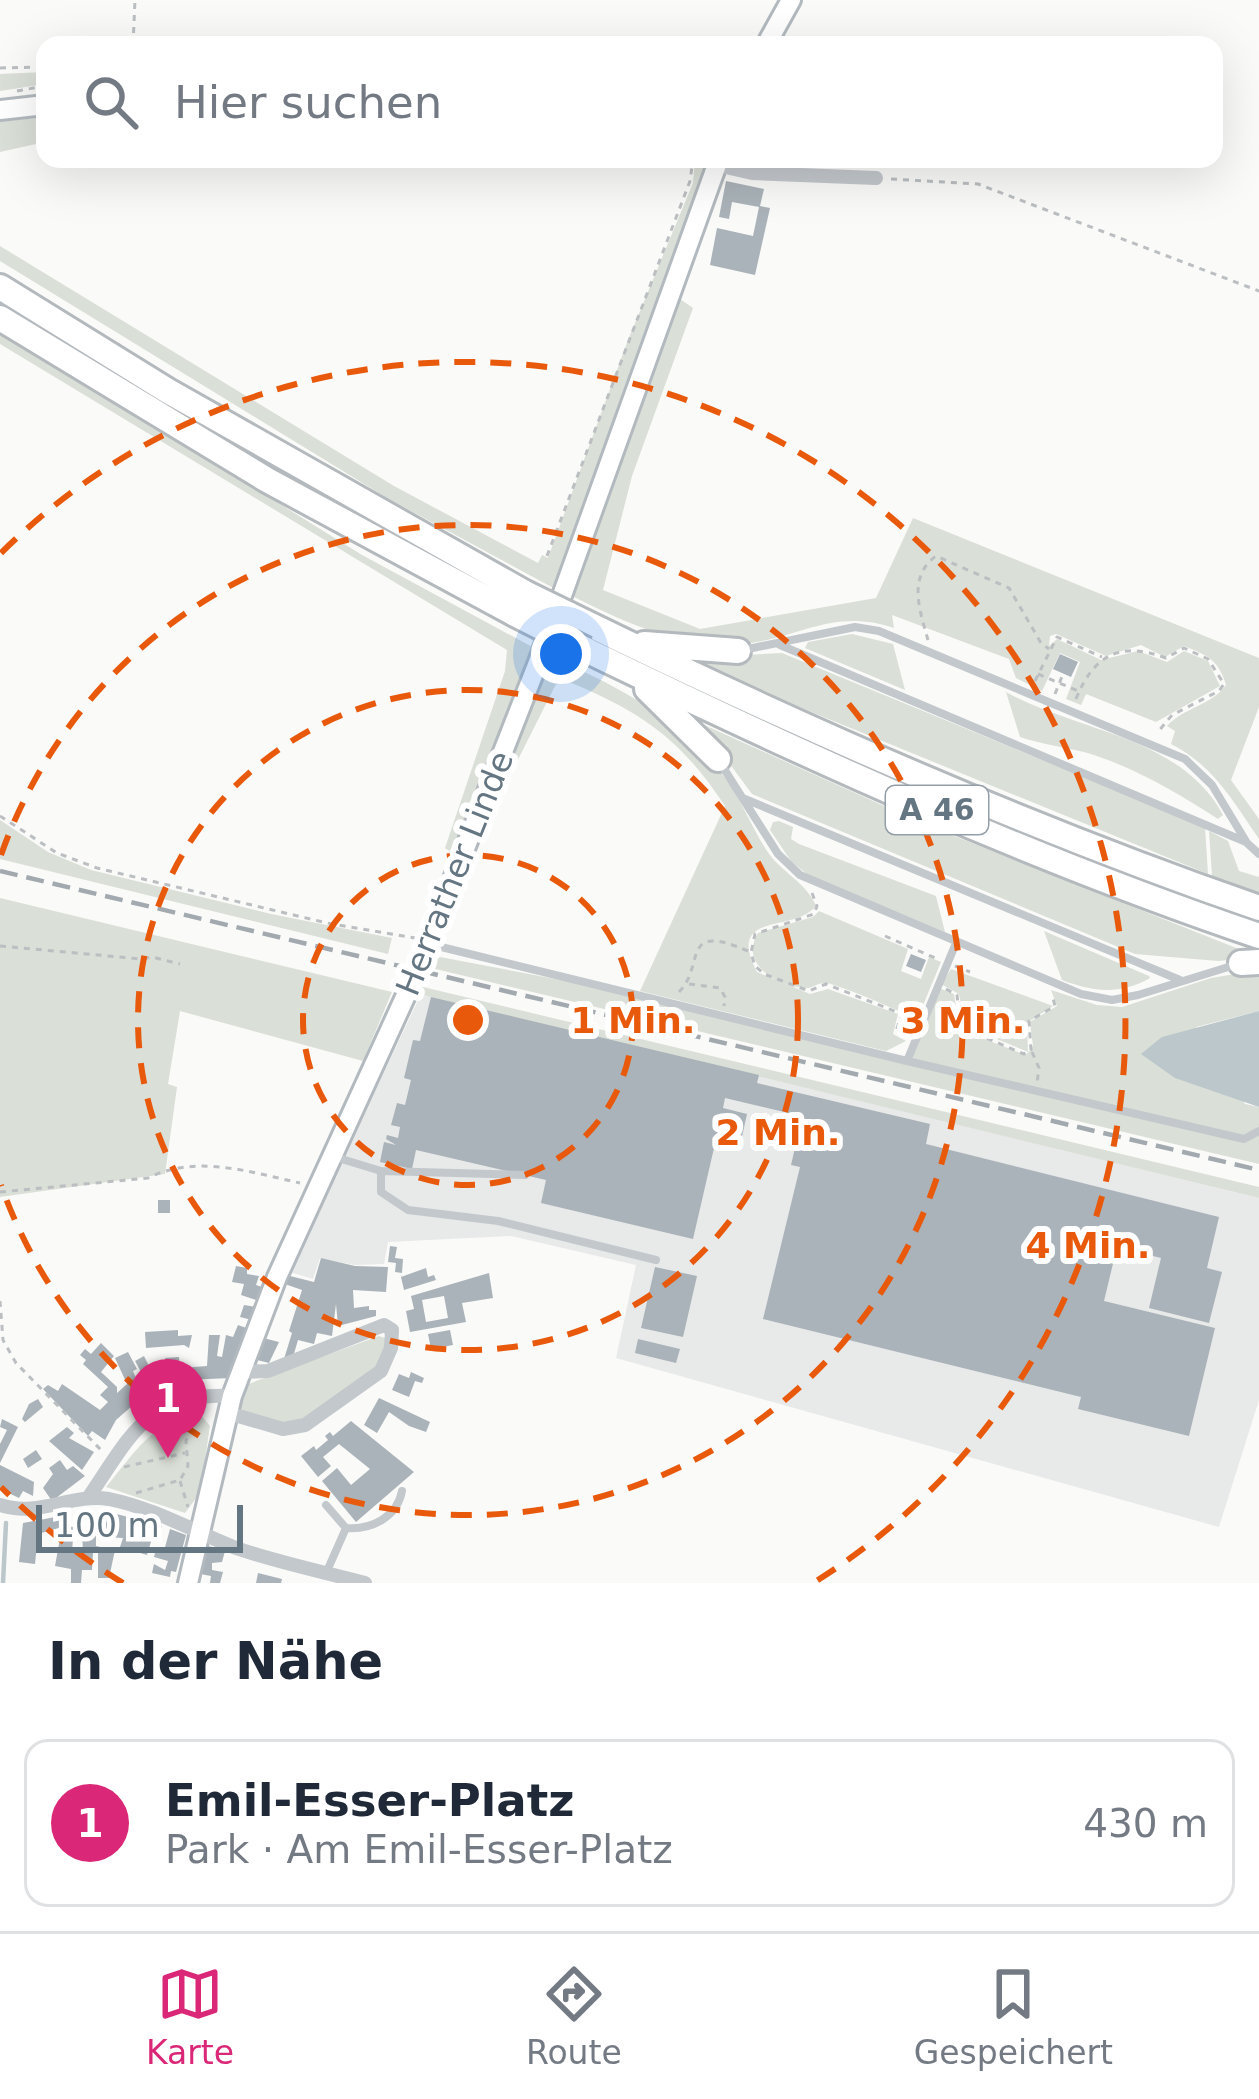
<!DOCTYPE html>
<html lang="de">
<meta charset="utf-8">
<style>
:root{--surface:#fff;--page:#f6f6f7;--text:#1f2937;--muted:#747a83;--line:#e0e1e3;--accent:#db2777}
body{margin:0;font-family:"DejaVu Sans",sans-serif;background:var(--page);color:var(--text)}
.scale{position:absolute;left:36px;bottom:30px;width:207px;box-sizing:border-box;padding-left:12px;border:6px solid #657683;border-top:0;font-size:33px;line-height:42px;white-space:nowrap;color:#657683;-webkit-text-stroke:9px #fff;paint-order:stroke}
.you{position:absolute;left:561px;top:654px;width:42px;height:42px;margin:-30px;border:9px solid #fff;border-radius:50%;background:#1a73e8;box-shadow:0 0 0 18px #1a73e833}
.badge{display:grid;place-items:center;width:78px;height:78px;border-radius:50%;background:var(--accent);color:#fff;font-size:39px;font-weight:700}
.pin{position:absolute;translate:-50% -99px;filter:drop-shadow(0 3px 6px #0008)}
.pin::after{content:'';position:absolute;top:63px;width:42px;height:36px;background:inherit;clip-path:polygon(0 0,100% 0,50% 100%)}
.list{margin:0;padding:0;list-style:none}
h2{display:flex;justify-content:space-between;align-items:center;height:156px;margin:0;padding:0 48px;font-size:51px}
h2 small{font-size:39px;font-weight:400;color:var(--muted)}
.list li{display:grid;grid-template-columns:78px 1fr auto;gap:36px;align-items:center;box-sizing:border-box;height:168px;margin:0 24px 24px;padding:0 24px;border:3px solid var(--line);border-radius:24px}
.list b{display:block;font-size:45px;white-space:nowrap}
.list p{margin:0;font-size:39px;white-space:nowrap;color:var(--muted)}
.list em{font-size:39px;font-style:normal;color:var(--muted)}
.icon{flex:none;width:66px;height:66px;fill:none;stroke:currentColor;stroke-width:2;stroke-linecap:round;stroke-linejoin:round}
.map{position:relative;flex:none;width:1259px;height:1583px;overflow:hidden}
.search{position:absolute;background:var(--surface);box-shadow:0 12px 48px #0002;left:36px;right:36px;top:36px;height:132px;display:flex;align-items:center;gap:30px;box-sizing:border-box;padding:0 42px;border-radius:24px;color:var(--muted);font-size:45px}
.sheet{height:348px;background:var(--surface)}
nav{display:flex;justify-content:space-around;align-items:center;box-sizing:border-box;height:168px;border-top:3px solid var(--line);background:var(--surface);font-size:33px;color:var(--muted)}
nav a{display:grid;justify-items:center;gap:6px}
nav .on{color:var(--accent)}
.map>svg:first-child{display:block}
</style>
<div class="map">
<svg width="1259" height="1583" viewBox="0 0 1259 1583">
<rect width="100%" height="100%" fill="#fafaf8"/>
<path fill="#e8e9e9" d="M421,994l838,204v202l-40,127 -603,-169 20,-93 -125,-29 -123,6 -4,22 -30,1 -34,-7 -7,21 -23,-7z"/>
<path fill="#dadfd7" d="M45,72v12l-45,7v-17z
M45,117v25l-45,10v-30z
M695,159h15l-151,432 -172,-93 -387,-237v-15l394,240 144,77 4,-8 6,3 80,-218 65,-157z
M680,299l13,9 -61,168 -29,114 97,39 176,-31 37,-80 346,140v49l-28,73 28,39v20c-26,-38 -46,-74 -88,-95l4,-13 -8,-5c16,-18 45,-21 59,-41 -7,-25 -19,-30 -42,-39l-19,11 -24,-12 -35,11 -50,-22 -6,2 -1,10 8,-7 44,21 37,-9 29,11 17,-11 24,10 12,25 -64,36 -70,-28 -5,11 -15,-6 14,-37 -20,-9 -18,38 -26,-13 -7,-19 -117,-44 2,13c-64,-21 -95,12 -154,16 -61,4 -116,-22 -168,-48l93,-265z
M0,330l362,225 174,94 -81,206 -10,-7 60,-177 2,-21 -507,-306z
M852,634l41,10 12,46 -100,-42 3,-6z
M782,653l423,174 3,47 -404,-165 -111,-51z
M549,656c70,30 136,65 181,129 14,21 23,45 37,66 14,21 40,32 49,55 -23,28 -91,4 -59,66l53,22 18,-5 70,25 -5,20 13,7 -20,10 -246,-60 85,-185c-46,-70 -87,-96 -163,-127l-7,7 -87,173z
M1006,692c72,40 175,44 217,123l-5,4c-40,-26 -88,-54 -134,-67 -21,-5 -43,-8 -64,-15z
M691,719l233,105 335,133 -41,4 -83,-7 -383,-160 -37,-50z
M0,820l48,32 43,18 180,44 121,24 -4,16 -388,-95z
M779,821l14,6 -2,12 8,5 137,52 9,36 -137,-57 -17,-14 -21,-31 3,-8z
M1209,831l19,10 11,30 20,6v17l-47,-18z
M0,898l392,94 -29,69 -183,-50 -12,73 9,3 -12,87 -165,23z
M819,911l89,38 -7,22 20,8 8,-22 12,5 -32,77 -12,-8 7,-18c-24,-10 -48,-21 -73,-29 -13,-4 -16,5 -27,4 -28,-3 -65,-24 -46,-55l55,-16z
M1044,931l105,45 1,2c-30,17 -57,14 -88,2z
M440,957l163,31 306,76 30,-76 15,6 4,28 6,9 62,24 7,-9 -3,-24 27,-16 -6,-16 46,15 25,2 89,-29 48,-8v41l-63,16 49,77 14,3v57l-832,-197z
M951,969l102,37 -26,17 1,29 -63,-26 -6,-32 -18,-10z
M423,987l836,200v11l-828,-201 -10,-3z
M379,1336l9,3 -8,28 -75,52 -23,3 -47,-13 5,-22z
M200,1414l10,12 -10,67 -15,20 -79,-26c31,-37 44,-64 94,-73z"/>
<path fill="#bbc7cb" d="M1259,1011v96l-84,-29 -34,-24 21,-17z"/>
<g fill="none" stroke-linecap="round" stroke-linejoin="round">
<path stroke="#bbc7cb" stroke-width="4.5" d="M3,1583l3,-60"/>
</g>
<path fill="#aab3b9" fill-rule="evenodd" d="M726,181l38,8 -4,17 10,2 -15,67 -45,-10 7,-37 36,8 6,-29 -27,-5 -3,17 -10,-2z
M1060,654l18,8 -7,15 -18,-8z
M911,954l15,6 -5,12 -15,-6z
M431,997l328,78 -2,8 173,41 -4,20 293,73 -12,51 15,4 -13,51 -60,-15 12,-50 -44,-11 -13,54 111,27 -26,108 -111,-27 3,-12 -318,-78 37,-152 -9,-2 10,-43 -5,-1 1,-6 -72,-17 -2,10 24,6 -6,27 -24,-6 -24,104 -152,-36 5,-23 -130,-30 -4,19 -32,-7 4,-20 12,3 -10,-6 1,-4 11,3 2,-11 -9,-2 6,-22 8,2 6,-25 -7,-2 9,-38 7,1z
M158,1200h12v13h-12z
M390,1246l7,1 -2,11 8,1 -1,14 -7,-1 1,-9 -8,-1z
M321,1258l34,8 33,1 -2,25 -33,-2 1,18 15,-2v4h7v6l-38,10 -2,-22 -4,32 -15,-3 -3,11 -16,-4 -5,17 -9,2 8,-26 -3,-2 13,-41 -20,-7 4,-8 28,7z
M236,1266l11,2v6l12,2 -3,9 9,3 -6,13 -18,-6 3,-11 -12,-2z
M655,1267l42,9 -14,61 -42,-9z
M426,1268l2,9 6,-2 2,5 -32,10 -3,-13z
M489,1273l4,25 -31,5 4,19 -56,10 -4,-21 8,-2 -3,-13zM444,1296l4,22 -22,4 -4,-22z
M244,1305l12,2 -4,13 -12,-3z
M238,1325l11,4 -17,49 -49,2 -1,-12 25,-2 2,-31h11l-3,21 5,1 4,-22 7,2z
M178,1330v6l14,-1 -3,13 -5,-3 -38,3 -1,-16z
M450,1330l3,15 -22,4 -3,-15z
M259,1337l20,5 -10,21 -16,-4z
M638,1339l42,10 -4,14 -41,-10z
M101,1343l13,13 -13,16 16,15v6l10,-9 -12,-26 13,-6 9,17 -4,2 5,12 5,-3 6,11 -33,29 -11,20 -13,-9 -4,5 -45,-47 5,-4 10,6 4,-7 38,26 8,-8 -8,-7 8,-8 -25,-23 3,-4 -6,-5 5,-6 6,5z
M144,1356l8,16 14,-6 -1,-8 14,-1 1,23 -14,1 -15,9 -16,-29z
M411,1372l13,6 -2,5 -7,-2 -6,16 -17,-7 7,-16 10,4z
M379,1398l51,24 -4,10 -17,-6 -20,-14 -12,21 -13,-8z
M38,1399l5,8 -18,15 -3,-3 7,-15z
M2,1419l16,8 -18,36v-19l7,-14 -7,-3z
M351,1421l63,51 -58,50 -34,-41 15,-13 14,17 19,-16 -31,-25 -16,13 8,9 -13,11 -17,-21 13,-10 2,4 12,-10 -3,-4 5,-4 3,4z
M67,1427l7,6 -5,5 25,14 -12,18 -33,-29z
M36,1450l6,9 -14,9 -5,-9z
M60,1460l7,10 6,-4 12,10 -33,25 -9,-13 10,-14 -4,-6z
M0,1465l34,17 -1,14 -10,-5 -4,7 -19,-9z
M109,1512l53,14 -4,8 -4,-2 -7,23 -27,-8 3,-9 -15,-1 1,-3 -6,-2z
M61,1516l1,10 12,1 -2,24 11,1 -1,-20h14v14l19,4 -6,28h-11v-25h-5l-1,17h-10l-1,13h-10v-14l-16,-3 7,-39 -24,7 -3,30 -16,-2 4,-39z
M170,1529l16,6 -10,37 -5,-1 -1,6 -18,-4 2,-9 11,6 3,-9 -14,-4 2,-8 8,2z
M202,1544l23,7 -3,11 -10,1v7l11,2 -3,11h-10l1,-7 -16,-3z
M258,1573l24,6 -1,4h-25z"/>
<g fill="none" stroke-linecap="round" stroke-linejoin="round">
<defs>
<path id="secondary" d="M766,45l25,-45
M0,110l45,-5
M188,1583l44,-187 45,-119 140,-306 120,-306 182,-506"/>
<path id="highway" d="M0,287l168,104 357,202
M0,318l267,162 248,134
M568,614c224,110 454,212 691,294
M644,644l94,7
M586,650c219,106 442,208 673,286
M647,689l71,70
M1241,963l18,-1"/>
</defs>
<use href="#secondary" stroke="#b3babf" stroke-width="24"/>
<use href="#highway" stroke="#b4b9bd" stroke-width="30"/>
<path stroke="#bbbfc2" stroke-width="3" stroke-dasharray="6 6" stroke-linecap="butt" d="M133,45l2,-45
M0,68l45,-1
M17,91l28,-5
M891,179l87,5 281,107
M547,556l143,-375 3,-22
M928,640c-8,-29 -21,-63 8,-84l73,32 32,55 8,6
M1038,674l40,17
M1035,681l22,-44 45,20
M1055,694l8,-20
M1076,699c18,-45 45,-58 90,-41l18,-10 24,11 16,25 -5,7 -47,24 -15,18
M0,816l57,37 40,15 230,55 88,15
M812,893l5,13 -3,8 -59,20 -4,19 4,13 9,8 45,17 17,-7 76,30 -6,17 11,9
M885,936l50,22
M0,946l141,13 11,-2 28,7
M955,966l15,6
M689,984l31,4 5,9 -1,9
M946,989l11,6 3,26 5,8 59,25 7,-4 -2,-29 26,-15 -3,-12
M679,992c27,-27 0,-71 69,-41
M1032,1052l7,16 -2,15
M0,1192l148,-14c48,-24 102,-6 152,5
M0,1301l3,39 13,23 87,89
M124,1467l61,-14
M180,1481l8,26
M136,1493l44,-13 8,-14 -2,-25 11,-27"/>
<path stroke="#c3c8cc" stroke-width="8" d="M780,645l466,197
M743,650l112,-23 24,4 306,128 27,26 35,58 12,11
M719,761l59,93 22,21 281,119 31,6 26,-5 100,-31
M745,799l435,181
M429,944l478,117 49,-118
M907,1061l337,78 15,-8
M335,1157l46,14 144,4
M381,1171v21l27,18 90,11 158,39
M326,1505l20,23c26,2 51,-11 56,-37
M327,1571l19,-43"/>
<path stroke="#c3c8cc" stroke-width="14" d="M717,165l35,8 124,5
M228,1413l55,16 22,-4 76,-54 10,-23 1,-18 -8,-5 -116,46 -26,1
M88,1498c44,-64 59,-106 144,-102
M0,1505c39,13 70,-12 109,-6 45,9 88,34 130,50 41,14 85,23 126,34"/>
<use href="#secondary" stroke="#fff" stroke-width="18"/>
<use href="#highway" stroke="#fff" stroke-width="24"/>
<path stroke="#a2aab0" stroke-width="4.5" stroke-dasharray="18 9" stroke-linecap="butt" d="M0,871l1259,299"/>
<defs>
<path id="highway-bridge" d="M525,593l43,21
M515,614l71,36"/>
</defs>
<use href="#highway-bridge" stroke="#b4b9bd" stroke-width="30" stroke-linecap="butt"/>
<use href="#highway-bridge" stroke="#fff" stroke-width="24"/>
</g>
<g fill="none" stroke="#e8590c" stroke-width="6" stroke-dasharray="21 15">
<circle cx="468" cy="1020" r="165"/>
<circle cx="468" cy="1020" r="330"/>
<path d="M1 855A495 495 0 1 1 1 1185"/>
<path d="M123 1583A660 660 0 0 1 1 1487M1 553A660 660 0 1 1 813 1583"/>
</g>
<g text-anchor="middle" stroke-width="12" stroke-linejoin="round" paint-order="stroke">
<rect fill="#fff" stroke="#939fa8" stroke-width="3" x="886" y="786" width="102" height="48" rx="9"/>
<g font-size="30" font-weight="bold" fill="#657683">
<text x="937" y="820">A 46</text>
</g>
<g font-size="33" fill="#657683" stroke="#fff">
<text transform="translate(454 873) rotate(-68)" y="12">Herrather Linde</text>
</g>
</g>
<circle cx="468" cy="1020" r="18" fill="#e8590c" stroke="#fff" stroke-width="6"/>
<g font-size="36" text-anchor="middle" font-weight="bold" fill="#e8590c" stroke="#fff" stroke-width="12" stroke-linejoin="round" paint-order="stroke">
<text x="633" y="1033">1 Min.</text>
<text x="963" y="1033">3 Min.</text>
<text x="778" y="1145">2 Min.</text>
<text x="1088" y="1258">4 Min.</text>
</g>
</svg>
<div class="scale">100 m</div>
<div class="you"></div>
<div class="pin badge" style="left:168px;top:1458px">1</div>
<div class="search"><svg class="icon" aria-label="search" viewBox="0 0 24 24"><circle cx="10" cy="10" r="6"/><path d="M15 15l6 6"/></svg>Hier suchen</div>
</div>
<section class="sheet">
<h2>In der Nähe<small></small></h2>
<ul class="list">
<li><span class="badge">1</span><div><b>Emil-Esser-Platz</b><p>Park · Am Emil-Esser-Platz</p></div><em>430 m</em></li>
</ul>
</section>
<nav>
<a class="on"><svg class="icon" aria-label="map" viewBox="0 0 24 24"><path d="M3 6l6-2 6 2 6-2v14l-6 2-6-2-6 2zM9 4v14M15 6v14"/></svg>Karte</a>
<a><svg class="icon" aria-label="directions" viewBox="0 0 24 24"><path d="M12 3l9 9-9 9-9-9zM9 14v-3h6M13 9l2 2-2 2"/></svg>Route</a>
<a><svg class="icon" aria-label="saved" viewBox="0 0 24 24"><path d="M7 4h10v16l-5-4-5 4z"/></svg>Gespeichert</a>
</nav>
